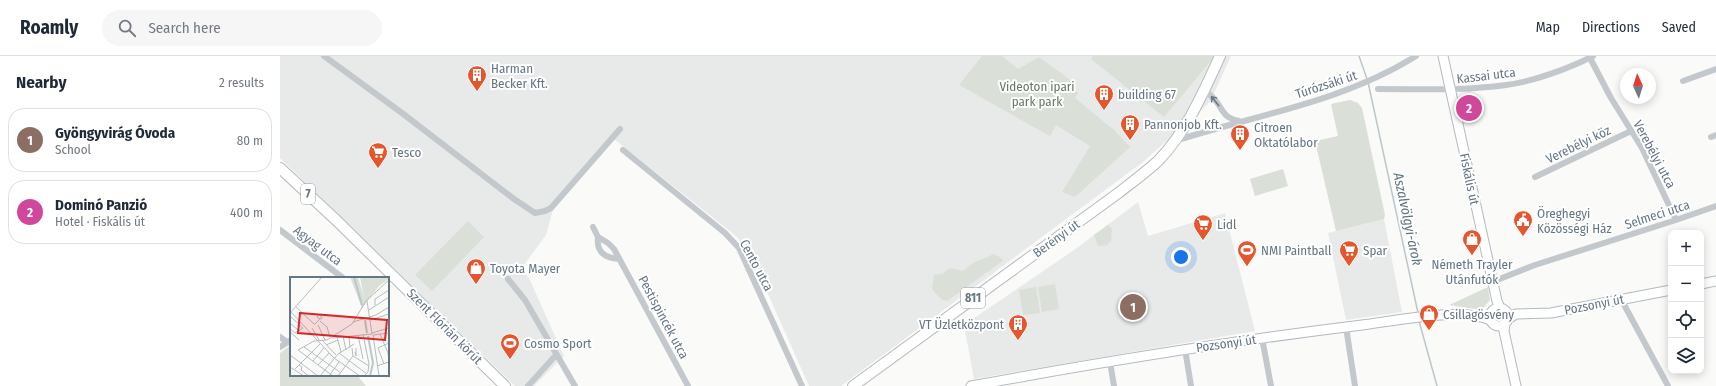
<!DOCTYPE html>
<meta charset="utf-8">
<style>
:root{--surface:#fff;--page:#f6f6f7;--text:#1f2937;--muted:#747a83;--line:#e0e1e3;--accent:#2563eb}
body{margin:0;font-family:"Fira Sans Condensed",sans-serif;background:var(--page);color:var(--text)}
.controls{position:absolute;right:12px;bottom:12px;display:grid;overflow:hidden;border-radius:8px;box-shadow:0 2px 10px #0003}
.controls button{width:36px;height:36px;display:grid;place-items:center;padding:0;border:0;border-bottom:1px solid var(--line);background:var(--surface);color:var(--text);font:20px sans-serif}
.compass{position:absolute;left:1340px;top:12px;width:36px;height:36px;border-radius:50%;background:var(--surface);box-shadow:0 2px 10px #0003;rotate:356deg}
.you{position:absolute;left:901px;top:201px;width:14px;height:14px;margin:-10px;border:3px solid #fff;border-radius:50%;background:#1a73e8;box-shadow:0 0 0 6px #1a73e833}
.badge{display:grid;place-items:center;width:26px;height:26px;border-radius:50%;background:var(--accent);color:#fff;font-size:13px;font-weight:700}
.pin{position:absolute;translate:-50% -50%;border:2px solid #fff;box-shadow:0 1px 4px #0006}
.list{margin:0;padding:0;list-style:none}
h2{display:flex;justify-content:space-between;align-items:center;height:52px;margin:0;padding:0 16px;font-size:17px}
h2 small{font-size:13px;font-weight:400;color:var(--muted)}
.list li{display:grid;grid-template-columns:26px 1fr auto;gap:12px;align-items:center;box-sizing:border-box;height:64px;margin:0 8px 8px;padding:0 8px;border:1px solid var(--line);border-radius:16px}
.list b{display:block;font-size:15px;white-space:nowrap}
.list p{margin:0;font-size:13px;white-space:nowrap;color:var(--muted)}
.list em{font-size:13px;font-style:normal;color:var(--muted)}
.icon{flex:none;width:22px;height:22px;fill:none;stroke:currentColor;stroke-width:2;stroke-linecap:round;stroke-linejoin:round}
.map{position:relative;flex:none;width:1436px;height:330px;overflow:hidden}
header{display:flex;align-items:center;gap:24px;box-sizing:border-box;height:56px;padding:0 20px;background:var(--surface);border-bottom:1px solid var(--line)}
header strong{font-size:19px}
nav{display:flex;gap:22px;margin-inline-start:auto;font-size:14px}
.search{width:280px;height:36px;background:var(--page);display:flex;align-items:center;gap:10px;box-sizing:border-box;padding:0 14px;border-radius:22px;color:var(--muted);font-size:15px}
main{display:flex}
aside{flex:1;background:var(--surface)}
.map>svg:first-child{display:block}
</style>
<header>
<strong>Roamly</strong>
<div class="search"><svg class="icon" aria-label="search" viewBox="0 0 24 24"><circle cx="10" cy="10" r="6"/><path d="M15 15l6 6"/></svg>Search here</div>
<nav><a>Map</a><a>Directions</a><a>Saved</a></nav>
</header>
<main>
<aside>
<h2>Nearby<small>2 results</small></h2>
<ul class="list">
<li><span class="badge" style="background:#8d6e63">1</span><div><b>Gyöngyvirág Óvoda</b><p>School</p></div><em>80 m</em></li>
<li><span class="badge" style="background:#d1479c">2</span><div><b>Dominó Panzió</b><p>Hotel · Fiskális út</p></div><em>400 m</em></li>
</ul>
</aside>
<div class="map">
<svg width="1436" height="330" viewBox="0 0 1436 330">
<rect width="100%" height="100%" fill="#fafaf8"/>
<path fill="#e8e9e9" d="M0,0h951l-21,46 -67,60 -302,224h-32l-57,-128 -10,-16 -11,-10 -117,-93 -60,67 -8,29 -25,34 8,9 35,78 -30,30h-19l-235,-228z
M858,146l10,34 77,-23 30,118 -281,48 -10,-54 110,-75z
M1104,163l18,93 -56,8 -18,-87z"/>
<path fill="#dadfd7" d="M702,0h20l16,13 21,-12 34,25 -2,6 7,5 -3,5 39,32 16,17 -55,50 -13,-5 28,-46 -34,-21 -6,11 -91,-51z
M813,0h122l-51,61 -73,-58z
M1070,44l8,3 4,5 23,107 -1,4 -48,12 -21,-90 23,-5 -7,-32z
M1003,113l5,17 -33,10 -5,-17z
M188,165l16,16 -52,54 -17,-16z
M828,169l4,4 -1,12 -4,4 -9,1 -4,-11z
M714,198l10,6 -57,41 -6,-2 -9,-10 2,-14 8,-1 8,-6 13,3 10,-8z
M775,228l4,25 -17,3 -4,-25z
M756,231l4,26 -17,2 -4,-25z
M1208,231l2,13 -8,10 -33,-5z
M11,289v30h66l9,11h-86v-33z"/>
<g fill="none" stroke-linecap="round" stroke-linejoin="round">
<path stroke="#bbc7cb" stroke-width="1.5" d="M1079,0l8,23
M1088,26l50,231
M1139,265l18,65"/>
<defs>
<path id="secondary" d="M1163,0l54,245 3,7
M1421,228l15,-3
M1210 261a9 9 0 1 1 18 0a9 9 0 1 1-18 0Z
M1228,263l8,-5 35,-1 120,-23
M1225,268l-1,7 12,55
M691,330c130,-24 260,-45 391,-61 33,-4 99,-18 128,-5"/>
<path id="primary" d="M0,112l56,52 169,166
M573,330l264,-192c14,-11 28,-21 41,-33 29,-30 45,-68 62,-105"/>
</defs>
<use href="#secondary" stroke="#b3babf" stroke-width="11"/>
<use href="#primary" stroke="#b5babe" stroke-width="12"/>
<path stroke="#c3c8cc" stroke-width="6" d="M44,0l78,57 112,86 21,14 10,-2 6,-3 69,-79
M1310,2l21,40 31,50 34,72
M1403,25l33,-12
M1098,33c43,0 85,2 128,-4 26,-3 64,-17 87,-29
M924,34c4,3 9,7 12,11 8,11 8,17 23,20
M1431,81l5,-2
M895,85c80,-26 168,-39 241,-85
M343,94l102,83 14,15 63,138
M1255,121l96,-46
M313,171l5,10 10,6 6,6 74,137
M0,174l63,48
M318,181c-2,15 7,21 21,22
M228,223l17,21 50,86
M1212,226l43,-17 141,-45 40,-14
M1341,243l47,87
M1066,271l9,59
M0,281l7,5
M982,282l9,48
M0,291l11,-7
M905,293l6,37
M830,306l4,24
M248,330l28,-31"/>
<use href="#secondary" stroke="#fff" stroke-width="9"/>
<use href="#primary" stroke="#fff" stroke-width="10"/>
</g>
<defs><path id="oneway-shaft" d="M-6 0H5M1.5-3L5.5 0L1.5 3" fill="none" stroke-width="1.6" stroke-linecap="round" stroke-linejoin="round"/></defs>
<use stroke="#6a7a87" href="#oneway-shaft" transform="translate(935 45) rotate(-129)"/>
<defs>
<symbol id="building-pin" viewBox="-11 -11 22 30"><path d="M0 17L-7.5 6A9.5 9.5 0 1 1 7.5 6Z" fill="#e4572e" stroke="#fff"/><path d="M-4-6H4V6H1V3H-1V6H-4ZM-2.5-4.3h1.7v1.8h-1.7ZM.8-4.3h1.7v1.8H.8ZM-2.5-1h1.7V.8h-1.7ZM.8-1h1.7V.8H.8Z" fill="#fff"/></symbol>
<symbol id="supermarket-pin" viewBox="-11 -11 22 30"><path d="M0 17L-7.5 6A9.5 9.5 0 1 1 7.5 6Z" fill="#e4572e" stroke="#fff"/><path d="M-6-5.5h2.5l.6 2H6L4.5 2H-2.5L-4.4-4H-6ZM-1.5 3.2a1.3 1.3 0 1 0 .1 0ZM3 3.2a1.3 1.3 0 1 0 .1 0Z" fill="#fff"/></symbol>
<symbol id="civic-pin" viewBox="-11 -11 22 30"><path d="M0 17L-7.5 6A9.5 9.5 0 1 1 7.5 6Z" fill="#e4572e" stroke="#fff"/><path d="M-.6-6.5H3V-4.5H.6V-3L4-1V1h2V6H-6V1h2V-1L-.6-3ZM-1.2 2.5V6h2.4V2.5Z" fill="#fff"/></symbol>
<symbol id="shop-pin" viewBox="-11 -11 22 30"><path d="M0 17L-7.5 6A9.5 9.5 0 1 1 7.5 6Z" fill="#e4572e" stroke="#fff"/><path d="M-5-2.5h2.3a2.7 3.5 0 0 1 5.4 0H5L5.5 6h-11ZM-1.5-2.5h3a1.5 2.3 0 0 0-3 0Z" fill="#fff"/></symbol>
<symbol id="stadium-pin" viewBox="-11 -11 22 30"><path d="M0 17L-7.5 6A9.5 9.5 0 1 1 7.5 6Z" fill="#e4572e" stroke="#fff"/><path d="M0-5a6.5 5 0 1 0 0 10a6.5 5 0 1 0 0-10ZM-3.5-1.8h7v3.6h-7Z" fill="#fff"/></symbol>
</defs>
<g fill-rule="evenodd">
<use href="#building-pin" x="186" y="8" width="22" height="30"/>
<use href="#building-pin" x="813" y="27" width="22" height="30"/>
<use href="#building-pin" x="839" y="57" width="22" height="30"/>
<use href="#building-pin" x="949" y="67" width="22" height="30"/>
<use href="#supermarket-pin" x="87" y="85" width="22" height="30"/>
<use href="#civic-pin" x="1232" y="153" width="22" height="30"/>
<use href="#supermarket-pin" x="912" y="157" width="22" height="30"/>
<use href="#shop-pin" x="1181" y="172" width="22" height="30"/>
<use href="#stadium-pin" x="956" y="183" width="22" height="30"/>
<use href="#supermarket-pin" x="1058" y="183" width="22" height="30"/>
<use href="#shop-pin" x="185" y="201" width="22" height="30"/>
<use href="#shop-pin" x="1138" y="247" width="22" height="30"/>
<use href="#building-pin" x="727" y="257" width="22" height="30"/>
<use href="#stadium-pin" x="219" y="276" width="22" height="30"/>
</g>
<g text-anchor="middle" stroke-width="4" stroke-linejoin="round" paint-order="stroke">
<g fill="#fff" stroke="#939fa8" stroke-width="1">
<rect x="21" y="128" width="14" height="20" rx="3"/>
<rect x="681" y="232" width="24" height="20" rx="3"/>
</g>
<g font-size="12" font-weight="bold" fill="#657683">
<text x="28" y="142">7</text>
<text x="693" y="246">811</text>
</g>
<g font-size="13" fill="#657683" stroke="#fff" text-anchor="start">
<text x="211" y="17">Harman<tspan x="211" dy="15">Becker Kft.</tspan></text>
<text x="838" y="43">building 67</text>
<text x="864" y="73">Pannonjob Kft.</text>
<text x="974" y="76">Citroen<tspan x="974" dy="15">Oktatólabor</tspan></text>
<text x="112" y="101">Tesco</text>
<text x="1257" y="162">Öreghegyi<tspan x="1257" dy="15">Közösségi Ház</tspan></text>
<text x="937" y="173">Lidl</text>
<text x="981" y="199">NMI Paintball</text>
<text x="1083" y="199">Spar</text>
<text x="1192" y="213" text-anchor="middle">Németh Trayler<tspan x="1192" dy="15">Utánfutók</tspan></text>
<text x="210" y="217">Toyota Mayer</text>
<text x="1163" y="263">Csillagösvény</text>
<text x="724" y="273" text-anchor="end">VT Üzletközpont</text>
<text x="244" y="292">Cosmo Sport</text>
</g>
<g font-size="13" fill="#657683" stroke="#fff">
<text transform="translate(1206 19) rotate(-7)" y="5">Kassai utca</text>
<text transform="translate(1046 28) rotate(-18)" y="5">Túrózsáki út</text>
<text transform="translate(1298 88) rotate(-26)" y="5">Verebélyi köz</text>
<text transform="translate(1375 98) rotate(62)" y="5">Verebélyi utca</text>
<text transform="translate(1190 123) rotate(78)" y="5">Fiskális út</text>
<text transform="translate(1377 158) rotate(-18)" y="5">Selmeci utca</text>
<text transform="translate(776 182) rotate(-36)" y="5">Berényi út</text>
<text transform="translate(38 189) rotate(37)" y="5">Agyag utca</text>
<text transform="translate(477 209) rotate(62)" y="5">Cento utca</text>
<text transform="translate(1314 248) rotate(-11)" y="5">Pozsonyi út</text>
<text transform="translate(384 261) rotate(62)" y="5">Pestispincék utca</text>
<text transform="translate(165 270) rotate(45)" y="5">Szent Flórián körút</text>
<text transform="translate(946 287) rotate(-8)" y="5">Pozsonyi út</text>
</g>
<g font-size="13" fill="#687a64" stroke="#fff">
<text x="757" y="35">Videoton ipari<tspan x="757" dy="15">park park</tspan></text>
</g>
<g font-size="14" font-style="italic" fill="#60757c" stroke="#fff">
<text transform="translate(1128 163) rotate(78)" y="5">Aszalvölgyi-árok</text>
</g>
</g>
<g transform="translate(10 221)">
<rect width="99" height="99" fill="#fafaf8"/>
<path d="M60,0h8l6,21 -4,-21h29v2l-10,7 -17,22z" fill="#dadfd7"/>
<path fill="none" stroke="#bbc7cb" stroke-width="2" d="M64,0l8,28M75,43l2,13M78,59l5,27 -3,13"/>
<path fill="none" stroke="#b5bdc2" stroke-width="1" d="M77,24l5,33M85,28v-6l14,-9M6,30l18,17h1l5,-5 2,-1 -3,-4 -2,3 3,2M79,33l20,-13M0,34l44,47 26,18M0,36l32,-36M0,39l13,12 -8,5 -5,-4M80,43l19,-6M30,44l7,6 3,10M63,45l23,-7 13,-8M0,46l9,8M28,48l7,15M22,51l7,12M0,55l9,8M82,56l17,-5M73,57l6,30 -1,8 -4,4M68,58l5,24M83,58l6,41M83,58l16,-2M53,59l3,14M59,59l1,12M47,60l4,15M42,61l40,-4M33,64l13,14M36,68l12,-5M14,70l37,26M88,71l6,16M88,71l11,-5M8,73l35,26M8,73l16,-9 13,-1 25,-16 14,-23 23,-21M65,75l1,4v-8M49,76l28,21M0,78l28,21M63,79l16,10M23,84l11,-13M9,88l3,2 -1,3 8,6M28,88l11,-12M87,89l12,-4 -1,-9 -8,-19M0,90l14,9M5,92l25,-25M30,99l18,-22 16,-10M39,99l10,-14M48,99l15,-20 -1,-8"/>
<path fill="#d62828" fill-opacity="0.15" stroke="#d62828" stroke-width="2" d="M10,36l87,7 -2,20 -87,-7z"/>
<rect width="99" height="99" fill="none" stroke="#657683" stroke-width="2"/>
</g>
</svg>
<div class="controls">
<button>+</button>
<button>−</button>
<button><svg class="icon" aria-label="locate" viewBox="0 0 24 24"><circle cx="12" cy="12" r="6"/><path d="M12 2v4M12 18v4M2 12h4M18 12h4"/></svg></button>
<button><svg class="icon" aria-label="layers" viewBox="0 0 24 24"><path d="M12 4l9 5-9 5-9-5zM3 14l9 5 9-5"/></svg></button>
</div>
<svg class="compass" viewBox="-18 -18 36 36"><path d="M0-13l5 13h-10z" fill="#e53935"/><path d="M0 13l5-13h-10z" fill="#747a83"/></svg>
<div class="you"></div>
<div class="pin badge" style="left:853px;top:251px;background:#8d6e63">1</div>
<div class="pin badge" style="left:1189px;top:52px;background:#d1479c">2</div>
</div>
</main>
